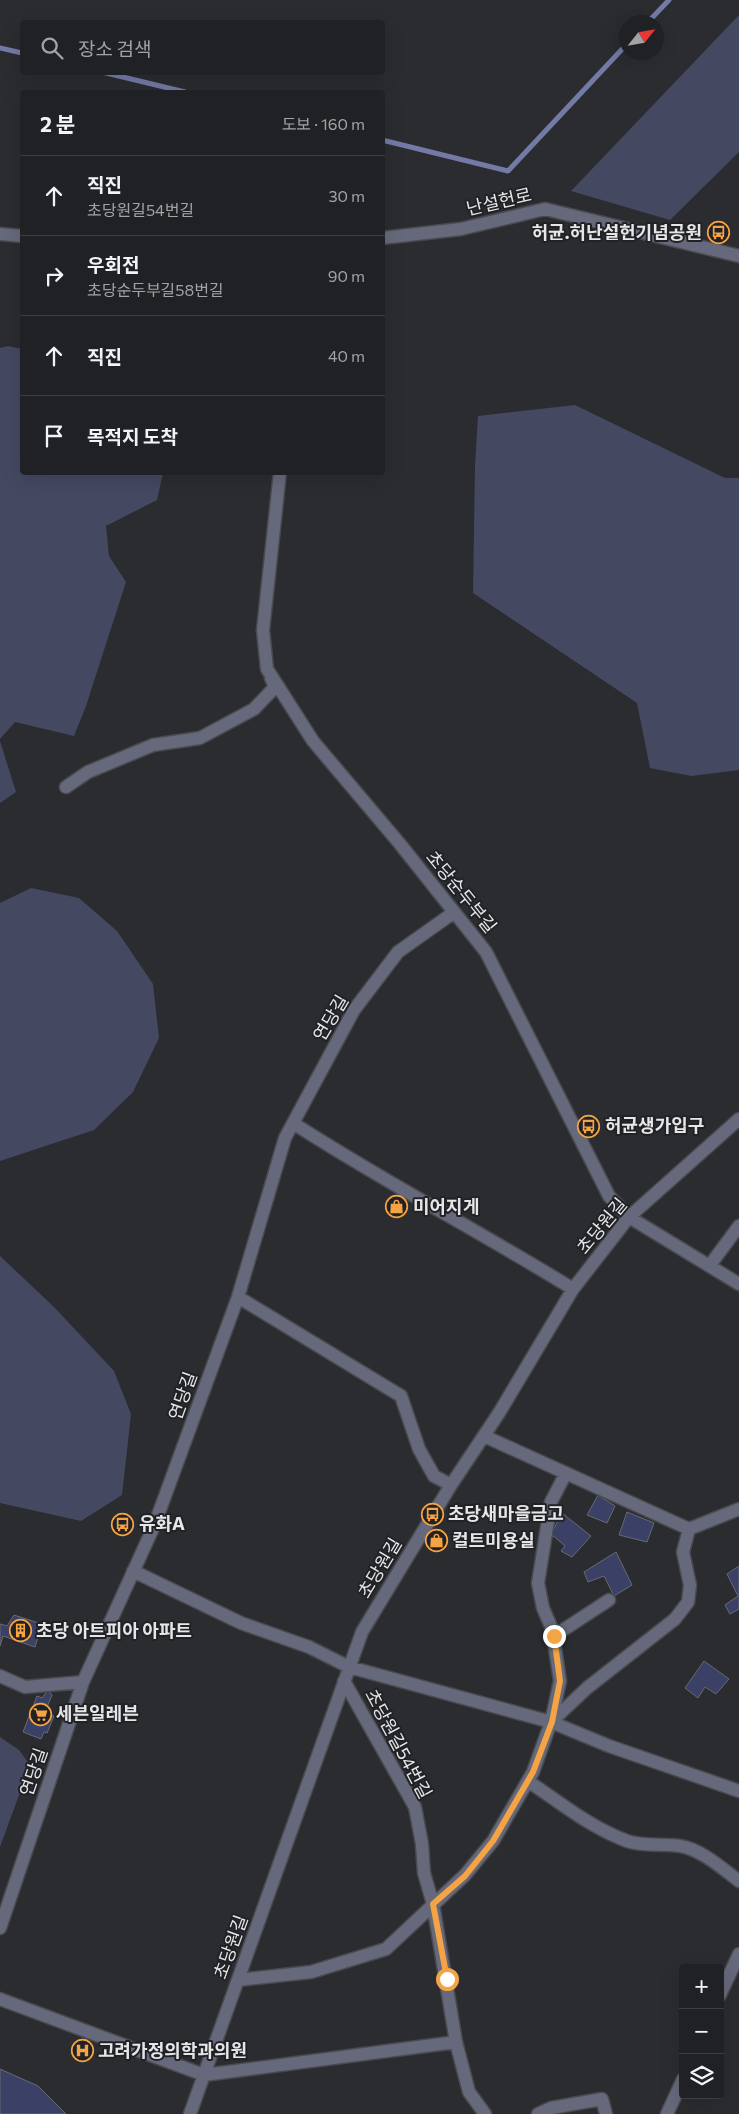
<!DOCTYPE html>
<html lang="ko">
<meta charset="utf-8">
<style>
:root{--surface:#202124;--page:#2d2e31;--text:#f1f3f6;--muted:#a2a3a6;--line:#3d3e41}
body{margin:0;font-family:Commissioner,"Noto Sans KR",sans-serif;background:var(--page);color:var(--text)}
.controls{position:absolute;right:15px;bottom:15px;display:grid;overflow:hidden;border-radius:5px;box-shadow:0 5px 20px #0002}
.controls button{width:45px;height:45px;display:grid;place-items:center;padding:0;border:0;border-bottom:1px solid var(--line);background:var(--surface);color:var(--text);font:25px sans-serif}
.compass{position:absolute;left:619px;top:15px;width:45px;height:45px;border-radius:50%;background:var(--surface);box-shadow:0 5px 20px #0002;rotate:59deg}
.stop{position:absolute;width:15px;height:15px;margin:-11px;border:4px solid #f4a345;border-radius:50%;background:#fff}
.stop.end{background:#f4a345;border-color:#fff;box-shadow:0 1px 5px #0008}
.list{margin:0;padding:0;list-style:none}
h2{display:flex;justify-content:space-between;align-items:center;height:65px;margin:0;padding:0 20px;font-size:21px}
h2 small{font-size:16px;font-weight:400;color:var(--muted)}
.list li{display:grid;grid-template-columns:32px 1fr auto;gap:15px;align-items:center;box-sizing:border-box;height:80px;padding:0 20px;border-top:1px solid var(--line)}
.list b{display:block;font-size:19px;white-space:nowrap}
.list p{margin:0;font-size:16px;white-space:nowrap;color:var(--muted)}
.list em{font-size:16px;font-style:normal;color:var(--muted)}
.icon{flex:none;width:28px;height:28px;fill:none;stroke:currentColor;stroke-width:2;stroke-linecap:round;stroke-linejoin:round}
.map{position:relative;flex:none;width:739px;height:2114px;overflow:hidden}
.search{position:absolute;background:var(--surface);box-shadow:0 5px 20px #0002;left:20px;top:20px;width:365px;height:55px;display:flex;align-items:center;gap:12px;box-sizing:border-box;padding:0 18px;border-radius:5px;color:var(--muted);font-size:19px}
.panel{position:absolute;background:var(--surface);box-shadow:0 5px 20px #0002;left:20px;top:90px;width:365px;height:385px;border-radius:5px}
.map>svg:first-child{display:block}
</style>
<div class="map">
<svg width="739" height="2114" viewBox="0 0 739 2114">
<rect width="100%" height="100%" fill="#2b2c30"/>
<path fill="#444861" d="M739,15v137l-69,68 -99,-29z
M8,346l14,3v123l141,1 -6,27 -51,26 3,30 17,26 -40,124 -12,30 -59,-14 -15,17v-391z
M575,405l150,73h14v292l-48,6 -41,-8 -13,-65 -164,-110 2,-128 3,-49z
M0,741l16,51 -16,11z
M31,888l48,10 38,33 36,53 6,54 -26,54 -39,38 -94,31v-258z
M0,1256l54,51 60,64 17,43 -9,81 -41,26 -81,-18z
M0,1737l19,13 11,15 -30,82z"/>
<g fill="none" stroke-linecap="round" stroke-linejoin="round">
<path stroke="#737aa5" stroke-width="5" d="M648,22l21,-22
M0,48l22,5
M102,72l83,20
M382,140l126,31 118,-126"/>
</g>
<path fill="#3a4066" stroke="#696a70" d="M598,1495l17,11 -8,17 -20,-8z
M627,1512l27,11 -7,19 -28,-7z
M562,1513l29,23 -19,21 -11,-6 4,-5 -14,-12z
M616,1552l16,33 -18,11 -10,-20 -16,6 -4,-10z
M739,1566v43l-9,5 -5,-9 13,-9 -11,-22z
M14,1615l28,9 -7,23 -32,-11 -3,10v-22l7,2z
M704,1661l25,18 -13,15 -11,-7 -7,11 -13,-10z
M48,1690l4,5 -7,17 9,4 -7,17 -3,-1 -3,7 -18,-7 14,-36 5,2z
M0,2069l38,17 28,28h-66z"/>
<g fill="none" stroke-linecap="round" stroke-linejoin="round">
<defs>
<path id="minor" d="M0,234l22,2
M382,238l79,-9 84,-20 194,47
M280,472l-17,158 4,39 46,72 87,103 86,108 123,244 20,21 110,67
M66,787l22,-15 65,-27 47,-7 54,-29 21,-22 -4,-9
M293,1123c91,59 188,109 280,166
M710,1265l29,-39
M238,1297l163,99 18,53 15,27 17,9
M484,1436l205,93
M133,1571l108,52 68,24 40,20 202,55 58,24 130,45
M554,1636l55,-36
M0,1676l25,11 58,-5
M344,1681l71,126 7,37 2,29 9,31 23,138 13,50 16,22
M551,1722l9,-41 -8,-52 -9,-21 -5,-25 13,-81 15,-29
M528,1781c31,21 63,47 99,60 17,6 35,2 53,5 21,3 43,23 59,35
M0,1928l83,-246 71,-156 84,-229 47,-159 69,-128 44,-58 55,-39
M238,1980l73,-8 75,-23 79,-74 28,-34 40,-69 18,-50 36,-34 88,-69 13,-17 2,-17 -7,-33 6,-23 50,-20
M720,1995l19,-41
M0,1999l204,76 252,-33
M190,2114l172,-482 89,-147 48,-72 74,-124 56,-72 110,-98
M538,2114l13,-6 51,-9 4,15
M667,2114l16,-35"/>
</defs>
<use href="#minor" stroke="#494a4e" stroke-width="15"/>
<use href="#minor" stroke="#65697b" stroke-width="12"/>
</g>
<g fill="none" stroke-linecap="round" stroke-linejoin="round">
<path stroke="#f4a345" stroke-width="6" d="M447,1979l-14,-75 32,-28 28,-35 40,-69 19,-50 8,-41 -6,-45"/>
</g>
<defs>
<symbol id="bus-ring" viewBox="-11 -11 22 22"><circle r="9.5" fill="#212226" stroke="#f4a345" stroke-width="1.5"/><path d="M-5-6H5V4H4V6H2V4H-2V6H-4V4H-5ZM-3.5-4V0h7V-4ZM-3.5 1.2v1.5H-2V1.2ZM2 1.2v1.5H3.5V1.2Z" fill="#f4a345"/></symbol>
<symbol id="shop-ring" viewBox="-11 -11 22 22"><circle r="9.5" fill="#212226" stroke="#f4a345" stroke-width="1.5"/><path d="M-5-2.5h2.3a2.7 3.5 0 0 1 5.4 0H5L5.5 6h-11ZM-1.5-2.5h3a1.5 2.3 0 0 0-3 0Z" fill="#f4a345"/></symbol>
<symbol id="building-ring" viewBox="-11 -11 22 22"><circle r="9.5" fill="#212226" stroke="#f4a345" stroke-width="1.5"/><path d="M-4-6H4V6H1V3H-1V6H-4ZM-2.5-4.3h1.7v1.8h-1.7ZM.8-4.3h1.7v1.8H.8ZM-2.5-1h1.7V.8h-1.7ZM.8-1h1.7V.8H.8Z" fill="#f4a345"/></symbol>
<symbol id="supermarket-ring" viewBox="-11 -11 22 22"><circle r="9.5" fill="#212226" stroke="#f4a345" stroke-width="1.5"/><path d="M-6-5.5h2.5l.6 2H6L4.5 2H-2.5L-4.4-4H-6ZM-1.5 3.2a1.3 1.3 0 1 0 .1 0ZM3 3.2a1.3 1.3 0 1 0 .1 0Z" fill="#f4a345"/></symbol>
<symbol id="hospital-ring" viewBox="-11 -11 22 22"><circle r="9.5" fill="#212226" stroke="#f4a345" stroke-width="1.5"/><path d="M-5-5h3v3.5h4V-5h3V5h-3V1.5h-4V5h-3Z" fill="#f4a345"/></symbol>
</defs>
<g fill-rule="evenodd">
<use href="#bus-ring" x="706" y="220" width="25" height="25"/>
<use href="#bus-ring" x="576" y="1114" width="25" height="25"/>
<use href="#shop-ring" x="384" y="1194" width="25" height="25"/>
<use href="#bus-ring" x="420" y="1502" width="25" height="25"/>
<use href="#bus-ring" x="110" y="1512" width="25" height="25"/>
<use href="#shop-ring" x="424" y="1528" width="25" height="25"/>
<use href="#building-ring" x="8" y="1618" width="25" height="25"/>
<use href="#supermarket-ring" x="28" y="1702" width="25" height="25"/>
<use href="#hospital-ring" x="70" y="2038" width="25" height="25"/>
</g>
<g text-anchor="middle" stroke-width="4" stroke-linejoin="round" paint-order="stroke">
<g font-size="18" fill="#e6e6e9" stroke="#212226">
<text transform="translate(499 202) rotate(-13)" y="6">난설헌로</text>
<text transform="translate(461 892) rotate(51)" y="6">초당순두부길</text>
<text transform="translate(331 1018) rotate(-59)" y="6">연당길</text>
<text transform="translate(602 1226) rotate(-50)" y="6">초당원길</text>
<text transform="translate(183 1396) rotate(-70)" y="6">연당길</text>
<text transform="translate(380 1568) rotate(-59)" y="6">초당원길</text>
<text transform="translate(398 1744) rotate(62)" y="6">초당원길54번길</text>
<text transform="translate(34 1772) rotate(-71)" y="6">연당길</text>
<text transform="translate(231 1947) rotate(-70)" y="6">초당원길</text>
</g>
<g font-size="18" font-weight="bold" fill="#e6e6e9" stroke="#212226" text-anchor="start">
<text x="702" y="239" text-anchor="end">허균.허난설헌기념공원</text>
<text x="605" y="1132">허균생가입구</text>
<text x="413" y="1213">미어지게</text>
<text x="448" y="1520">초당새마을금고</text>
<text x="139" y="1530">유화A</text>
<text x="452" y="1547">컬트미용실</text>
<text x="36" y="1637">초당 아트피아 아파트</text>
<text x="56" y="1720">세븐일레븐</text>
<text x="98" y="2057">고려가정의학과의원</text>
</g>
</g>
</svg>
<div class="controls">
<button>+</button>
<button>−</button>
<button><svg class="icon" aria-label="layers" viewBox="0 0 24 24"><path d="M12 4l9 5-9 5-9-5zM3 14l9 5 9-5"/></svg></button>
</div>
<svg class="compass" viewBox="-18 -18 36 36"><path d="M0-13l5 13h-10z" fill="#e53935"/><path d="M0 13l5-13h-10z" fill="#a2a3a6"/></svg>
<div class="stop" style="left:447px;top:1979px"></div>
<div class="stop end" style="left:554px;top:1636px"></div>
<div class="search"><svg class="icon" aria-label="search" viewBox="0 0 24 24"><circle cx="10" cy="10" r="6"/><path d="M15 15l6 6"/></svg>장소 검색</div>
<section class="panel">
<h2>2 분<small>도보 · 160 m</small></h2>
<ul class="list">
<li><svg class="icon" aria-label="ahead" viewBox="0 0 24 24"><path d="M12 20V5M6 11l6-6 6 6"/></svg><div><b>직진</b><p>초당원길54번길</p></div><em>30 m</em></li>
<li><svg class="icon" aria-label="right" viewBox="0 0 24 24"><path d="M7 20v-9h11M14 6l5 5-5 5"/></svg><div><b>우회전</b><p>초당순두부길58번길</p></div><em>90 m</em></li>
<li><svg class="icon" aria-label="ahead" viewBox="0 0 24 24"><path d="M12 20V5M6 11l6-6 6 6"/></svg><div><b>직진</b></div><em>40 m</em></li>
<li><svg class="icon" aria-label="arrive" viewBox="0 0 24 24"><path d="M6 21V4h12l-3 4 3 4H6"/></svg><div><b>목적지 도착</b></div></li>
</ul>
</section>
</div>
